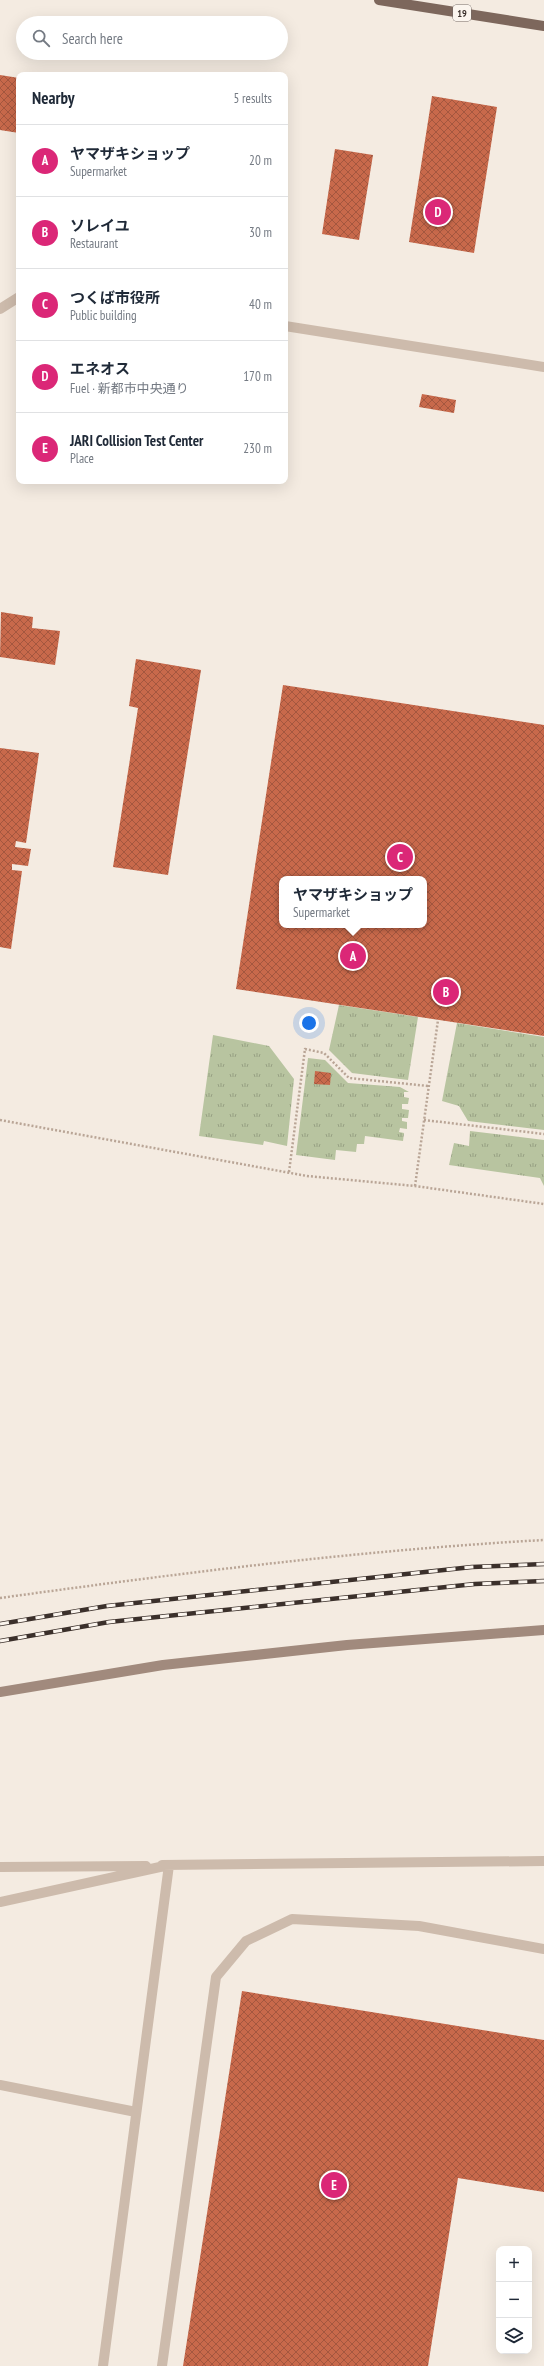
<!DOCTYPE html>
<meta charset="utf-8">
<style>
:root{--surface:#fff;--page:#f2f2f3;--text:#1f2937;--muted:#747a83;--line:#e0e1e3;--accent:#db2777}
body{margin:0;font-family:"PT Sans Narrow","Noto Sans JP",sans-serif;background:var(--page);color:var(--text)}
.controls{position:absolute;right:12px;bottom:12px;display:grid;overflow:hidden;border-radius:8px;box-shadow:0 4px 16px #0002}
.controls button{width:36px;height:36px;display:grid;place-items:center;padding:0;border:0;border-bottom:1px solid var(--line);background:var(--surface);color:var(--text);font:20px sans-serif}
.you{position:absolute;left:309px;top:1023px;width:14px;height:14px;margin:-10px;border:3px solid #fff;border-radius:50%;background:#1a73e8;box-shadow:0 0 0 6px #1a73e833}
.badge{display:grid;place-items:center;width:26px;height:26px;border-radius:50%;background:var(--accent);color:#fff;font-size:13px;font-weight:700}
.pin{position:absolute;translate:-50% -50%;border:2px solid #fff;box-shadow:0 1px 4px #0006}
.popup{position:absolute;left:279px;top:876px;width:148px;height:52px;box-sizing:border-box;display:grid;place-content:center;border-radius:8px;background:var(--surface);filter:drop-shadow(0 1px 3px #0005);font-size:13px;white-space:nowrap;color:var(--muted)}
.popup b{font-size:15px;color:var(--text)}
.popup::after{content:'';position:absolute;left:50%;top:100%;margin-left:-8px;border:8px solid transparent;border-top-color:var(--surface)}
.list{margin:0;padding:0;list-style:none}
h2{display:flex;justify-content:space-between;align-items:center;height:52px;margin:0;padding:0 16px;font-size:17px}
h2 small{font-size:13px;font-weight:400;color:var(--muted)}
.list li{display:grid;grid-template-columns:26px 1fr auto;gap:12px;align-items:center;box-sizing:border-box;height:72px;padding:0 16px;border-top:1px solid var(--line)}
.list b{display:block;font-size:15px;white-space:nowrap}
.list p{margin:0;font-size:13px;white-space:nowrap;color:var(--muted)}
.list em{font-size:13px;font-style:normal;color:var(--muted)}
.icon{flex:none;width:22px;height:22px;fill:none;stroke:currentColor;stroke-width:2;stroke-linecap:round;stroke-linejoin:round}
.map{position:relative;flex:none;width:544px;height:2366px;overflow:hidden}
.search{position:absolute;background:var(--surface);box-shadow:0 4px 16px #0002;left:16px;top:16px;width:272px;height:44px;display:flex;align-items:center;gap:10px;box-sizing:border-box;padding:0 14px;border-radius:22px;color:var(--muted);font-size:15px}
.panel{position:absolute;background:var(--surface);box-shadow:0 4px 16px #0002;left:16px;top:72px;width:272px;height:412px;border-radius:8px}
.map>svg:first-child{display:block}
</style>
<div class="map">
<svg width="544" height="2366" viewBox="0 0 544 2366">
<defs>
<pattern id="grass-tufts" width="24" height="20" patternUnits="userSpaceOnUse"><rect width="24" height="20" fill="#b8c4a0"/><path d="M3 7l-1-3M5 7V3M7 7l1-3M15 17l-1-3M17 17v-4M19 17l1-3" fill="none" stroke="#97a083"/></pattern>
<pattern id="building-cross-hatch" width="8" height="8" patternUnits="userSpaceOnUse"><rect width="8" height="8" fill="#c8694b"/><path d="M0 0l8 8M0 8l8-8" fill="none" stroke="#a4573f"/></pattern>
</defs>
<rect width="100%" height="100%" fill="#f4ebe1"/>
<path fill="url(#grass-tufts)" d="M339,1005l79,12 -10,63 -56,-7 -23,-23z
M457,1023l87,14v93l-76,-9 -9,-15 -17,-5z
M213,1035l56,11 25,33 -7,67 -23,-5 -1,4 -64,-9z
M308,1058l17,2 23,23 52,4 9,5h-5v5l5,1 -1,6h-6v5l7,1 -1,8h-6v3l5,1v7l-7,-1 -1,4 5,1 -1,8 -38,-5 -1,8h-7l-1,8 -20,-2 -1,10 -39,-5z
M470,1131l74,9v46l-4,-8 -91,-13 5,-22 15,3z"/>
<path fill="url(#building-cross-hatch)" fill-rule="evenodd" d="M0,75l19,3v55l-19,-3z
M432,96l65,11 -23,146 -65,-11z
M335,149l38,6 -14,85 -37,-6z
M422,394l34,6 -2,13 -35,-6z
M1,612l32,5 -1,11 28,3 -5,34 -55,-8z
M136,659l65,11 -33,205 -55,-8 25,-159 -9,-2z
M283,685l261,40v311l-308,-47zM282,879h142v46h-142z
M0,748l39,5 -13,90 -10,-2 -1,6 16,2 -3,17 -16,-2v6l10,1 -11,78 -11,-2z
M315,1071l16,2 -1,12 -16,-1z
M242,1991l302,49v152l-86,-14 -30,188h-245z"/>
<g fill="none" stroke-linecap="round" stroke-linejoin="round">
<path stroke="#b9a596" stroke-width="2.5" stroke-dasharray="2 2" stroke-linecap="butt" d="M0,1120l307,56 108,10 129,18
M424,1120l120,14
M289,1172l16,-123 19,4 25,25 79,8
M415,1186l23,-166
M0,1598c181,-25 362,-48 544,-58"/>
<path stroke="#cdbbac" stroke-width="10" d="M162,1865l382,-4
M0,1867l146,-1
M0,1902l169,-37 -66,501
M0,2085l136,27
M162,2366l54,-389 30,-36 46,-22 127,7 125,23"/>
<path stroke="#cdbbac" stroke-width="10" d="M0,309l19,-12
M285,326l259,41"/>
<path stroke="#a18a7d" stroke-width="10" d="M0,1692l163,-27 184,-20 197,-15"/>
<path stroke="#7d675c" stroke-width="10" d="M379,0l165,26"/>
<defs>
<path id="rail" d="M0,1624l107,-18 365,-39 72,-3
M0,1641l109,-19 366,-38 69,-3"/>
</defs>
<use href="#rail" stroke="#3b302b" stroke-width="4.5"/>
<use href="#rail" stroke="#fbf5ee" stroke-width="3" stroke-dasharray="9" stroke-linecap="butt"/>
</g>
<g text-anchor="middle" stroke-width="4" stroke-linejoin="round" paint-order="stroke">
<rect fill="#fbf5ee" stroke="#756b66" stroke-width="1" x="453" y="5" width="18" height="16" rx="3"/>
<g font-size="10" font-weight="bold" fill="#3b302b">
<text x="462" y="17">19</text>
</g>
</g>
</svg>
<div class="controls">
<button>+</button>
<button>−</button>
<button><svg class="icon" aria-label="layers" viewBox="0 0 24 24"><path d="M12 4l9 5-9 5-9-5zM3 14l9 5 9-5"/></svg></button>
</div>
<div class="you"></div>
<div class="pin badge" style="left:353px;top:956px">A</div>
<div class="popup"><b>ヤマザキショップ</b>Supermarket</div>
<div class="pin badge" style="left:446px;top:992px">B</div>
<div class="pin badge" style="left:400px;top:857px">C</div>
<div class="pin badge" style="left:438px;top:212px">D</div>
<div class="pin badge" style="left:334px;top:2185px">E</div>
<div class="search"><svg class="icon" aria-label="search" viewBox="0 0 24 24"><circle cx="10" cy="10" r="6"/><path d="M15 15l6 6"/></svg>Search here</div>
<section class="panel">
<h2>Nearby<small>5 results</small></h2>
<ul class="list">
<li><span class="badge">A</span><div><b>ヤマザキショップ</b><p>Supermarket</p></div><em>20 m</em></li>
<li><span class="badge">B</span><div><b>ソレイユ</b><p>Restaurant</p></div><em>30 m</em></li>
<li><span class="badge">C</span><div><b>つくば市役所</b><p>Public building</p></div><em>40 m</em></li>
<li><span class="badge">D</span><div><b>エネオス</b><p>Fuel · 新都市中央通り</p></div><em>170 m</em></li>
<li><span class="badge">E</span><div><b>JARI Collision Test Center</b><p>Place</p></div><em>230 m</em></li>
</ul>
</section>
</div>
